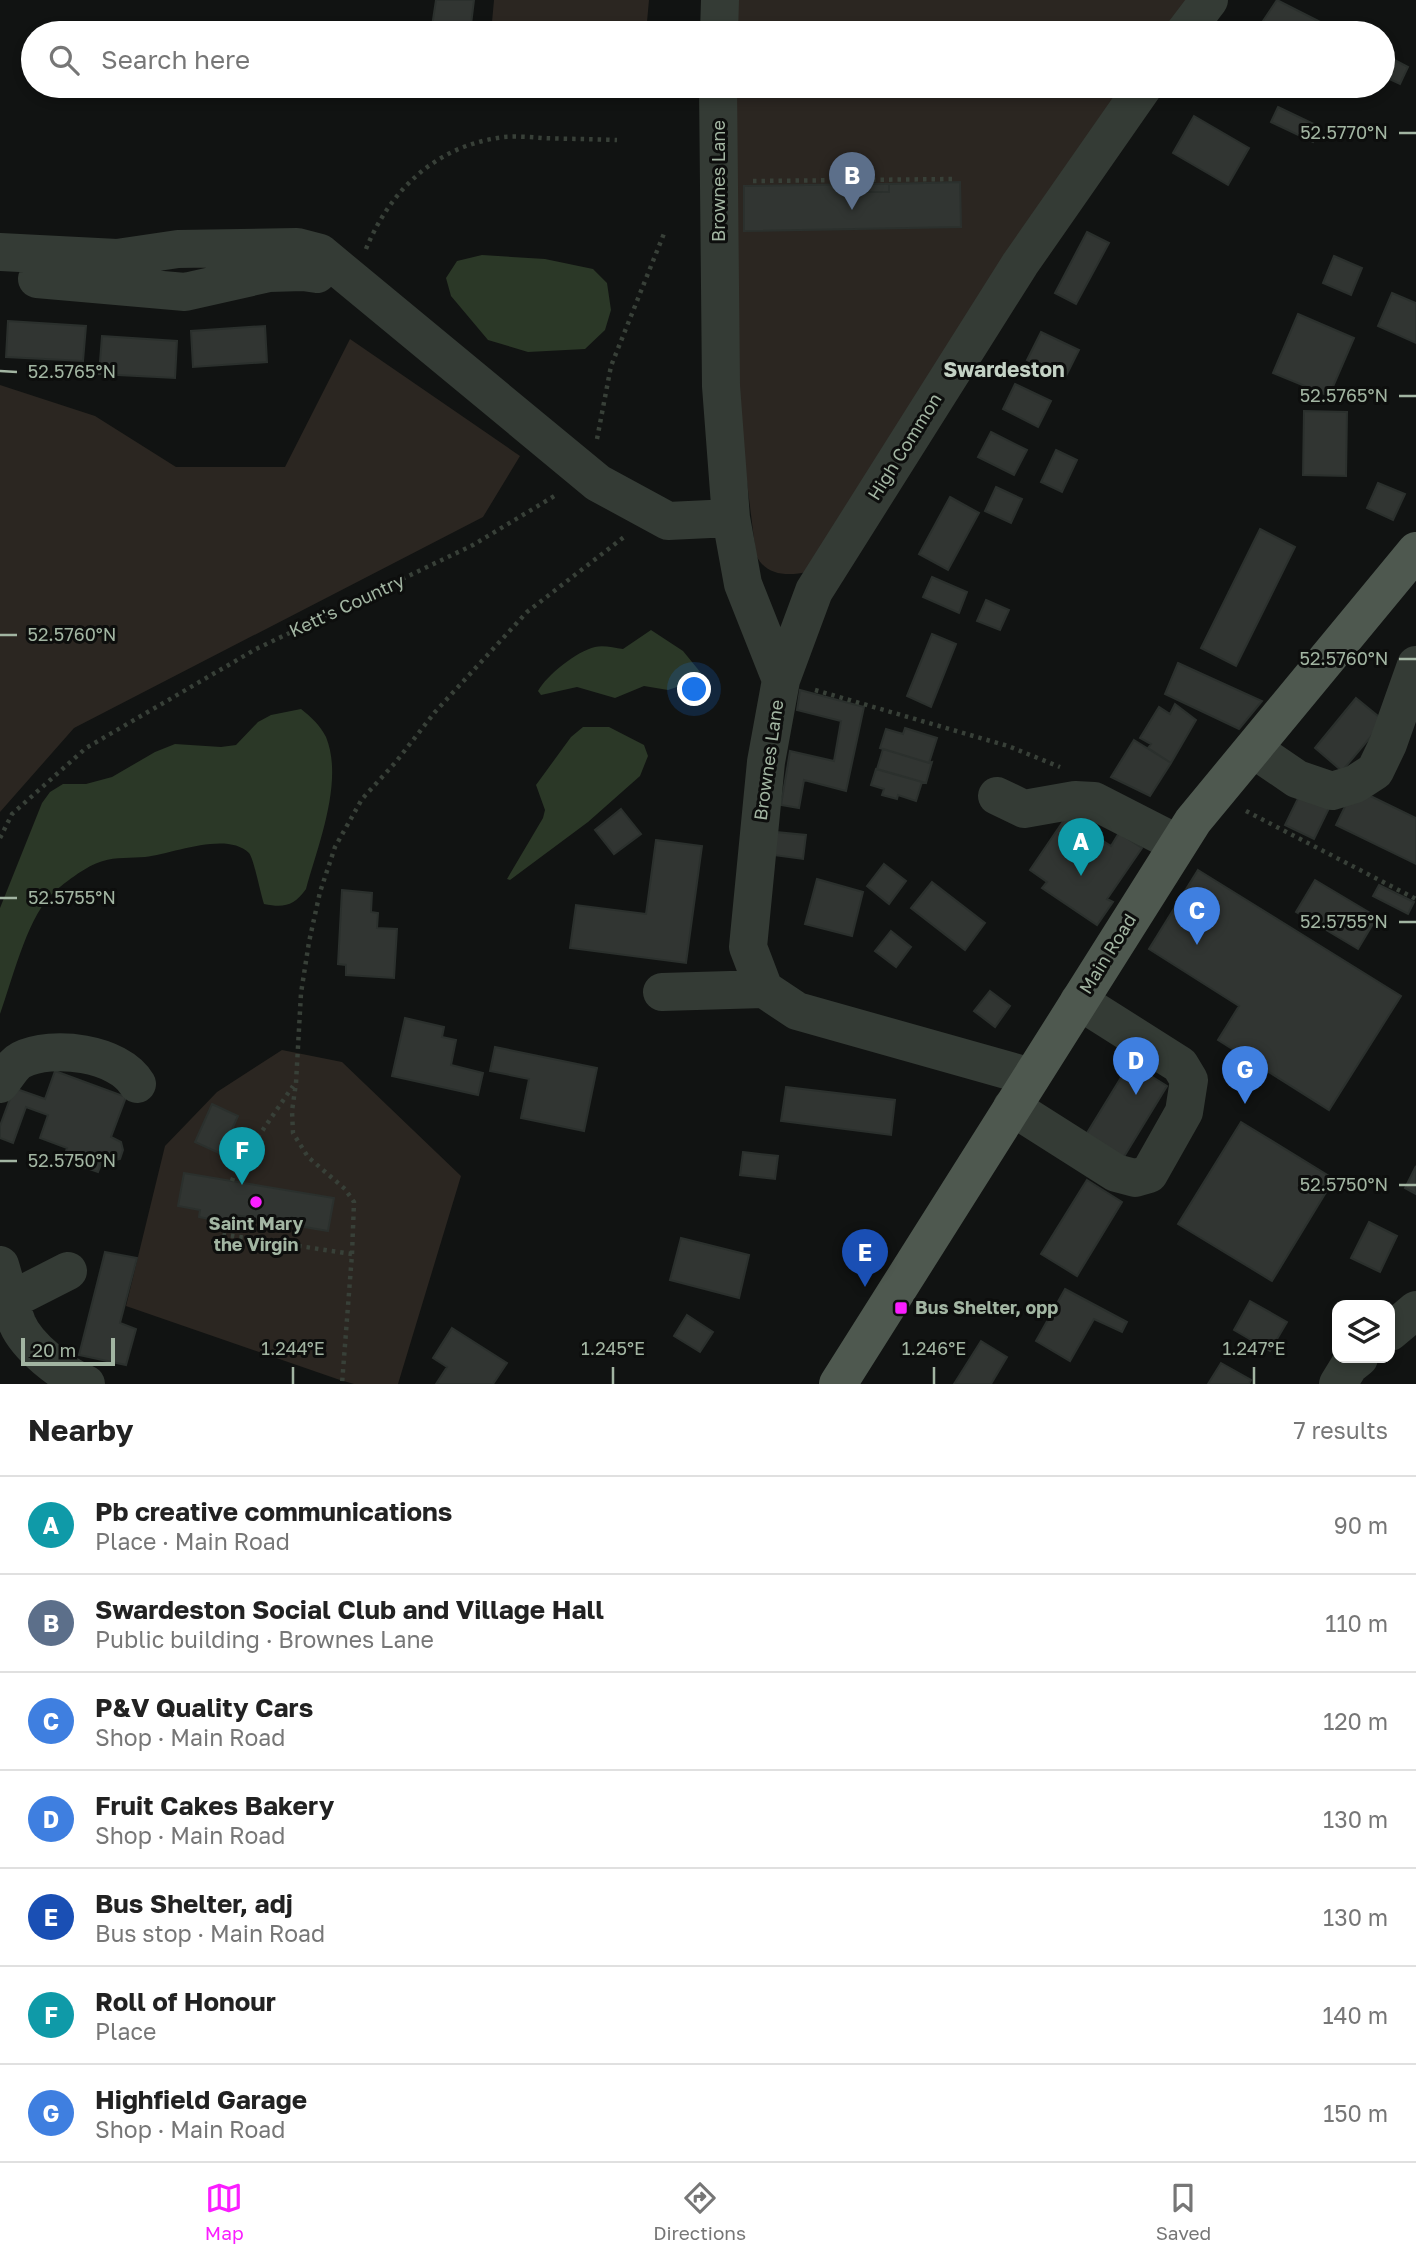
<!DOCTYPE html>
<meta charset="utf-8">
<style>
:root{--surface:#fff;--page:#f6f6f6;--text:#222;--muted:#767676;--line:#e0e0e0;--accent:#fa1eff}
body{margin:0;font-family:"Golos Text",sans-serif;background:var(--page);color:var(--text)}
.controls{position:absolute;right:21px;bottom:21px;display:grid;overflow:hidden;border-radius:14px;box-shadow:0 4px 10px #0003}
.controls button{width:63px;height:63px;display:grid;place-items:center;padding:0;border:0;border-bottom:2px solid var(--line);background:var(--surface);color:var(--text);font:35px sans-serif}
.scale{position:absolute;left:21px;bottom:18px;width:94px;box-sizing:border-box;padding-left:7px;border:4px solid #a2b5a2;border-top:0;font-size:19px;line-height:24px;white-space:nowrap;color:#a2b5a2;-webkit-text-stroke:5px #0d0e0d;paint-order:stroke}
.you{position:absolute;left:695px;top:690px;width:24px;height:24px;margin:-18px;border:5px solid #fff;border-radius:50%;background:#1a73e8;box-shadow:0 0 0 10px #1a73e833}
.badge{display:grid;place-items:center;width:46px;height:46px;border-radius:50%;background:var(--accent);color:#fff;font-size:23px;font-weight:700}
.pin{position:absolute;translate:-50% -58px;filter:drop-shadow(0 2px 4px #0008)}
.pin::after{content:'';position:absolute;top:37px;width:24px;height:21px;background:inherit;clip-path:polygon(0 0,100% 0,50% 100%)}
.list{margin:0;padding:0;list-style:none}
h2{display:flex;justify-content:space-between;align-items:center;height:91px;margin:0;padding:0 28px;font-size:30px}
h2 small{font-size:23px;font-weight:400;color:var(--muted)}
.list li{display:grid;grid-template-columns:46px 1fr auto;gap:21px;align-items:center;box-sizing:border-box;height:98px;padding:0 28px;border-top:2px solid var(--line)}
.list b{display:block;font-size:26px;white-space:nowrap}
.list p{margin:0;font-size:23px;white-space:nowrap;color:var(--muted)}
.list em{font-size:23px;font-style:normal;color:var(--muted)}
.icon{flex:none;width:38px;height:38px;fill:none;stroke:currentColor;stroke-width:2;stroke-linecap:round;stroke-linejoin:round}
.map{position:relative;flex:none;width:1416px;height:1384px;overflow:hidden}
.search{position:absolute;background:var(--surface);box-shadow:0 4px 10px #0003;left:21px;right:21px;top:21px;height:77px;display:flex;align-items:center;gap:18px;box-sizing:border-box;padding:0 24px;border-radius:38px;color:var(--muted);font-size:26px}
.sheet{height:777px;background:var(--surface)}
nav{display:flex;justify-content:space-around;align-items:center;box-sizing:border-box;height:98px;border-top:2px solid var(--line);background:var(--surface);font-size:19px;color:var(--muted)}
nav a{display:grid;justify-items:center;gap:4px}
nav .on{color:var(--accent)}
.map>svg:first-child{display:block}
</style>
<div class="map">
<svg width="1416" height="1384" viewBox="0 0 1416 1384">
<rect width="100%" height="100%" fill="#111312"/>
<path fill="#2b2621" d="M494,0h155l-3,33h-155z
M732,0h458l-24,33h-434z
M731,86h397l-320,486c-21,4 -42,4 -52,-17l-21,-169z
M350,339l170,117 -37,61 -409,211 -74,84v-427l95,31 81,51h109z
M282,1050l60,12 119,114 -63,208h-44l-14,-4 -214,-74 39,-160 52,-54z"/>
<path fill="#2b3827" d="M482,255l63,4 48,10 14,14 4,27 -6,20 -20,19 -57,3 -40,-12 -37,-44 -5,-18 11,-17z
M651,630l32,21 18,22 -6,8 -27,9 -24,-4 -29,12 -38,-11 -36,8 -3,-4c9,-16 39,-40 57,-44 9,-2 19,1 28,2z
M301,709c10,8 19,16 25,28 18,44 -8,108 -20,152 -12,17 -22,19 -42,15 -4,-12 -10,-45 -15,-51 -23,-22 -76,1 -104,4 -13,1 -30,0 -42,4 -16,4 -42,24 -53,35 -24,26 -38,85 -50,118v-106l42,-105 8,-11 13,-8h23l26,-7 43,-25 20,-8 46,3 15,-2 22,-23 13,-7z
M583,727h26l35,18 4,11 -8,20 -52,46 -78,58 -3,-1 36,-61 2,-8 -9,-25 35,-48z"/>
<path fill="#313532" stroke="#2b302d" stroke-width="2" d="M436,0h38l-4,33h-39z
M1277,0l65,33h-87z
M1383,54l25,13 -8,17 -17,-8z
M1278,107l42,20 -7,15 -42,-20z
M1194,116l55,32 -21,37 -55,-32z
M960,182l1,45 -217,4v-45l121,-2v8h24v-8z
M865,184h24v8h-24z
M1087,232l22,11 -33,61 -21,-11z
M1334,256l28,12 -11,27 -28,-12z
M1392,293l24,10v40l-38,-17z
M1298,314l56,24 -25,58 -56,-23z
M8,321l78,5 -3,35 -77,-4z
M265,326l2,36 -74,5 -2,-36z
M1041,332l38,18 -14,28 -38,-18z
M102,336l75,5 -2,37 -76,-4z
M1015,384l36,17 -13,26 -35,-18z
M1304,411l43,1 -1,64 -43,-1z
M991,432l36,18 -13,25 -36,-18z
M1056,450l21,10 -15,32 -21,-10z
M1378,483l27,11 -12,26 -26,-12z
M996,487l26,12 -11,24 -26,-12z
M950,497l29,16 -31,57 -29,-16z
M1260,529l35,18 -59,119 -35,-18z
M932,577l35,15 -8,21 -36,-16z
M986,600l23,10 -9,20 -23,-9z
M932,634l24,10 -25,63 -24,-11z
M1178,663l84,38 -23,28 -74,-35z
M800,690l64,17 -18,84 -42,-11 -5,28 -18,-3 9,-54 44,10 7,-40 -44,-11z
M1356,698l28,23 -42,50 -27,-23z
M1175,704l21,16 -25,43 -23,-15 3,-4 -11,-6 19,-31 11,7z
M905,728l32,10 -8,25 -49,-15 6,-19 17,5z
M1134,740l37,23 -21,33 -39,-19z
M883,749l46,14 3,-1 -6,21 -49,-14z
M876,769l46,13 -6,19 -18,-6 -1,4 -15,-4 2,-6 -13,-4z
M1305,784l29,14 -20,41 -29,-14z
M1354,788l62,30v46l-80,-39z
M621,809l20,25 -27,20 -19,-24z
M1066,817l45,29 8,-13 23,15 -35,51 6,3 -16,23 -55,-37 5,-6 -17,-12z
M776,832l30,3 -3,24 -30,-4z
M656,840l46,6 -16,117 -116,-15 6,-43 70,9z
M884,864l22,17 -17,23 -22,-18z
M1198,870l203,126 -72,114 -111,-70 21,-34 -90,-57z
M817,879l46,13 -11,44 -47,-12z
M1315,880l62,37 -19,32 -62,-37z
M932,882l53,41 -20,27 -54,-42z
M1379,885l35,17 -6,12 -35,-18z
M342,890l30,3 -1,19 7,1 -1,15 20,1 -3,49 -48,-3v-10l-8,-1z
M891,931l20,16 -15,20 -21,-16z
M990,991l20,15 -15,21 -21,-16z
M405,1018l39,9 -2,10 14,3 -5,25 32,8 -5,22 -86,-19z
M495,1047l102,21 -13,63 -63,-13 8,-39 -39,-8z
M1130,1063l37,23 -45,74 -38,-22z
M55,1071l71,26 -15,40 10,5 2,8 -3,9 -8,2 -9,-2 -5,13 -35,-12 4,-12 -27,-10 8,-23 -22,-8 -13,36 -13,-5v-12l14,-38 31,11z
M786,1087l109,13 -4,35 -110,-14z
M212,1104l26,12 -17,38 -26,-12z
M1241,1122l93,57 -62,102 -94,-57z
M743,1152l35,4 -3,23 -35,-4z
M1416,1166v28l-11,-6z
M184,1173l150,25 -6,33 -94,-16 -3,15 -23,-4 1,-7 -10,-2 1,-7 -22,-4z
M1087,1180l35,22 -45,74 -36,-22z
M1369,1222l28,14 -17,36 -29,-14z
M681,1238l68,17 -10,43 -69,-18z
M105,1252l32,6 -17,65 16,6 -10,36 -47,-10z
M1065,1289l62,33 -5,10 -28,-13 -24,42 -34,-20z
M1250,1301l37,21 -17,29 -36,-21z
M687,1315l26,17 -13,20 -26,-16z
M452,1328l55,35 -14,21h-57l11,-17 -14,-9z
M981,1341l26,16 -16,27h-37z
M1221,1363l30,17 -2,4h-41z"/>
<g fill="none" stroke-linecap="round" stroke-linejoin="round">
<path stroke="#384038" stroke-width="4.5" stroke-dasharray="3.5 5" stroke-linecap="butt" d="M753,181l202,-2
M366,249c25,-61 72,-104 138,-112 12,-1 26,0 38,1 25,1 50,1 75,2
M597,439l14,-73 54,-135
M815,690l193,56 52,21
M1246,811l170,88
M0,838l12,-24 74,-66 170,-99 217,-104 83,-50
M232,1181l4,-12 57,-83
M220,1228v6l132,20 -10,130
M352,1254l2,-52 -9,-13 -37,-32 -15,-24 -1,-22 4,-28 5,-90 8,-51 11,-50 15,-45 27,-48 33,-36 40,-51 92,-100 97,-75"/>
<path stroke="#343b35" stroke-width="38" d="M719,33l1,-33
M1184,33l25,-33
M718,86l3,300 10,132 12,66 38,96 -15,82 -18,185 16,42 33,22 234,66
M0,252l117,6 61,-9 119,-2 23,6 278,230 70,38 63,-3
M37,279l148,13 84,-19 34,-1 14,2
M781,680l33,-89 206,-327 124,-178
M1253,749l44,30 35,12 23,-7 20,-13 13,-27 28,-79
M997,796l27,13 51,-9 19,1 84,43
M662,992l102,-3
M0,1084c6,-7 13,-20 21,-24 31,-16 98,-7 116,24
M1012,1107l104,66 19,5 14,-4 35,-62 5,-32 -9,-15 -101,-64
M0,1265c6,19 10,40 17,58 10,24 45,51 69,61
M11,1300l57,-29
M1390,1332l26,-22
M1338,1384l11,-18 10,-8"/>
<path stroke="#4e584f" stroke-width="38" d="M838,1384l355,-563 223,-270"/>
</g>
<path fill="none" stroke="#a2b5a2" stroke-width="2.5" d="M1399,133h17M0,371l17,1M1399,396h17M0,635h17M1399,659h17M0,898h17M1399,922h17M0,1161h17M1399,1185h17M293,1384v-17M613,1384v-17M934,1384v-17M1254,1384v-17"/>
<g fill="#fa1eff" stroke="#0d0e0d" stroke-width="2.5">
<circle cx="256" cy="1202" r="7"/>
<rect x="894" y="1301" width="14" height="14" rx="3.5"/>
</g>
<g text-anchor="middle" stroke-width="6" stroke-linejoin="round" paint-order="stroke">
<g font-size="18" fill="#a2b5a2" stroke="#0d0e0d">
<text transform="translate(719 181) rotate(-90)" y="6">Brownes Lane</text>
<text transform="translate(905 447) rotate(-58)" y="6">High Common</text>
<text transform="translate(347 606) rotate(-25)" y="6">Kett's Country</text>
<text transform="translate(769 760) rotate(-82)" y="6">Brownes Lane</text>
<text transform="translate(1108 954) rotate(-58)" y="6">Main Road</text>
</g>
<g font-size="18" font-weight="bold" fill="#a2b5a2" stroke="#0d0e0d">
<text x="256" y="1230">Saint Mary<tspan x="256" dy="21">the Virgin</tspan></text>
<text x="915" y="1314" text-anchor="start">Bus Shelter, opp</text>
</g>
<g font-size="21" font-weight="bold" fill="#c3d1c4" stroke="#0d0e0d">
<text x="1004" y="377">Swardeston</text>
</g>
</g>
<g font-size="18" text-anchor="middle" fill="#a2b5a2" stroke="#0d0e0d" stroke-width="6" stroke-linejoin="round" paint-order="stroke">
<text x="1344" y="139">52.5770°N</text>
<text x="72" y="378">52.5765°N</text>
<text x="1344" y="402">52.5765°N</text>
<text x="72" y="641">52.5760°N</text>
<text x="1344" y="665">52.5760°N</text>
<text x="72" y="904">52.5755°N</text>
<text x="1344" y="928">52.5755°N</text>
<text x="72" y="1167">52.5750°N</text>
<text x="1344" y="1191">52.5750°N</text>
<text x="293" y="1355">1.244°E</text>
<text x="613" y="1355">1.245°E</text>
<text x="934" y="1355">1.246°E</text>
<text x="1254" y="1355">1.247°E</text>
</g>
</svg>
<div class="controls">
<button><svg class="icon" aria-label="layers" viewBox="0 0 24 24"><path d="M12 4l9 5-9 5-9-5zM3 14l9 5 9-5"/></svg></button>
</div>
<div class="scale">20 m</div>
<div class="you"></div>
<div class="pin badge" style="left:1081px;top:876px;background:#0f9aa8">A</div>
<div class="pin badge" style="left:852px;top:210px;background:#5c6f8a">B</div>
<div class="pin badge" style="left:1197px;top:945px;background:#3f7fe0">C</div>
<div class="pin badge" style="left:1136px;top:1095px;background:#3f7fe0">D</div>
<div class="pin badge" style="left:865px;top:1287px;background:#1a4fb4">E</div>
<div class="pin badge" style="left:242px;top:1185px;background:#0f9aa8">F</div>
<div class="pin badge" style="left:1245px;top:1104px;background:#3f7fe0">G</div>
<div class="search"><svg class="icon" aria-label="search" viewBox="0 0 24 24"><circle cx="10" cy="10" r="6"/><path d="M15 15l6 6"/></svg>Search here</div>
</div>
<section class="sheet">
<h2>Nearby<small>7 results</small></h2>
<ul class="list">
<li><span class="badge" style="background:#0f9aa8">A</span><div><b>Pb creative communications</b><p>Place · Main Road</p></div><em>90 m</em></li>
<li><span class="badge" style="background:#5c6f8a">B</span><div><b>Swardeston Social Club and Village Hall</b><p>Public building · Brownes Lane</p></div><em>110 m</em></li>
<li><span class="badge" style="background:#3f7fe0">C</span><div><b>P&amp;V Quality Cars</b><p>Shop · Main Road</p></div><em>120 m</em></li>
<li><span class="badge" style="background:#3f7fe0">D</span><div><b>Fruit Cakes Bakery</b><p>Shop · Main Road</p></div><em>130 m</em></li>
<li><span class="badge" style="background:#1a4fb4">E</span><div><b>Bus Shelter, adj</b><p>Bus stop · Main Road</p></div><em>130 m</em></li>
<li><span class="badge" style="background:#0f9aa8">F</span><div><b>Roll of Honour</b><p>Place</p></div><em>140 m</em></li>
<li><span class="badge" style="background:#3f7fe0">G</span><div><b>Highfield Garage</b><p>Shop · Main Road</p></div><em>150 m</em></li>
</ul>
</section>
<nav>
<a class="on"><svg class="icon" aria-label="map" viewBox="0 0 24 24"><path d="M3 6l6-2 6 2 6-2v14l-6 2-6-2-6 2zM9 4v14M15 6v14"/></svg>Map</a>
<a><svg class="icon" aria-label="directions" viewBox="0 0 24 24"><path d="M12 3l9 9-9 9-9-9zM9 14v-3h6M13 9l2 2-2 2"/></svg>Directions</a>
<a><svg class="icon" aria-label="saved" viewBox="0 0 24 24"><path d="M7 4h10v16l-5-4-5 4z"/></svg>Saved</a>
</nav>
